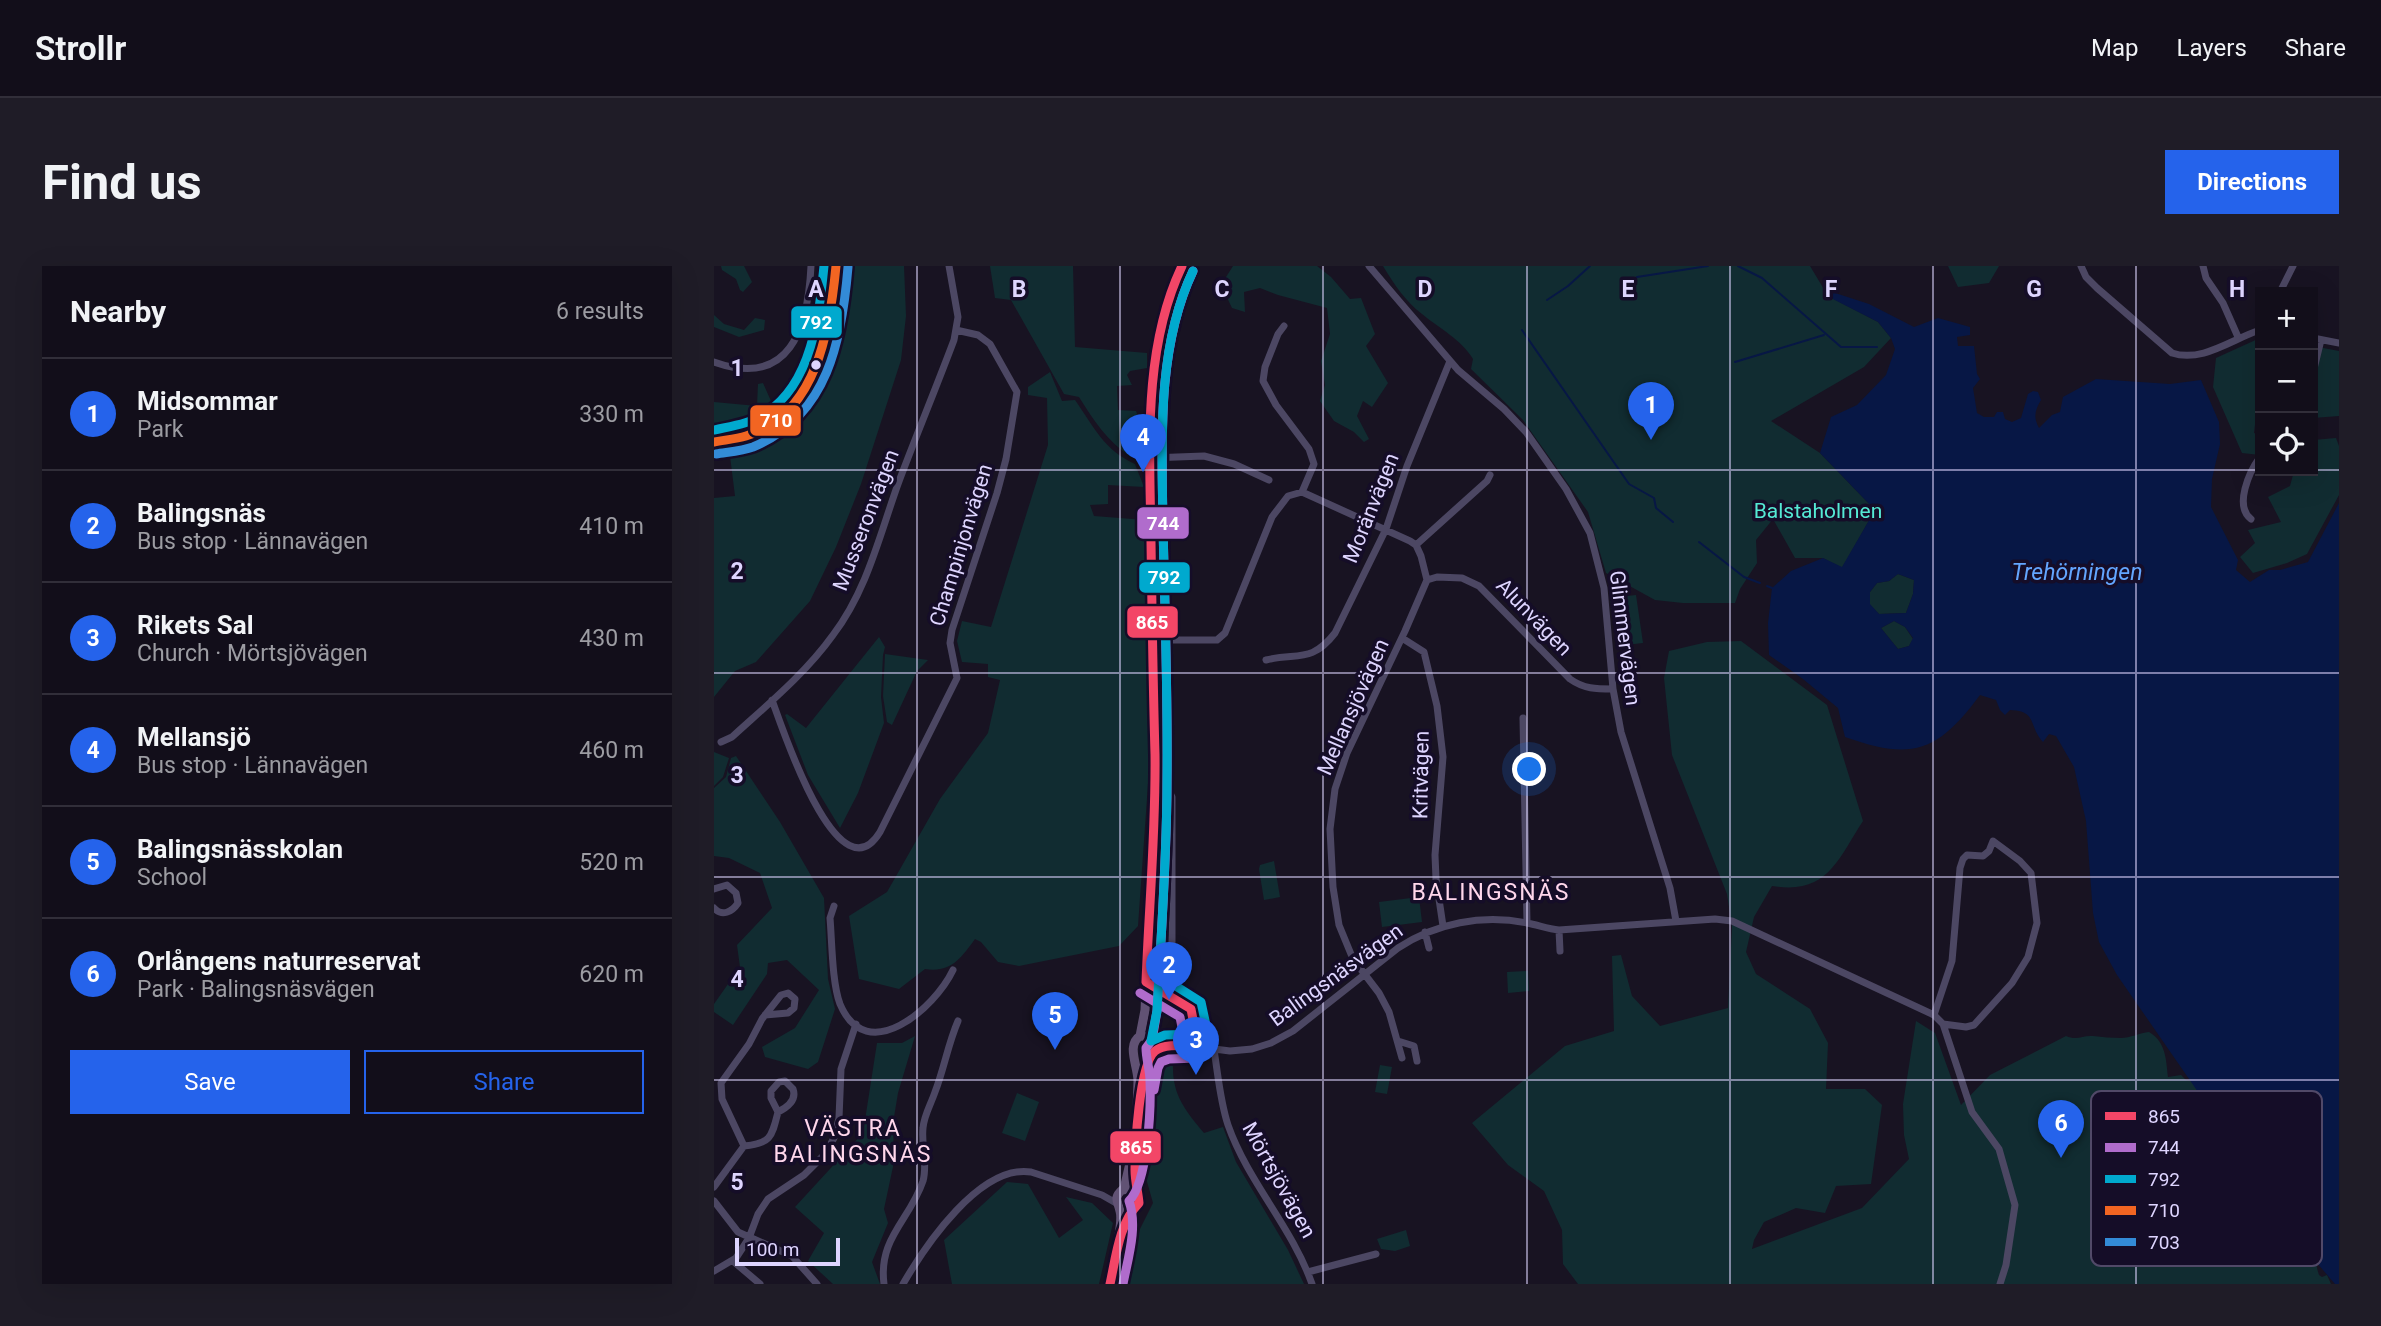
<!DOCTYPE html>
<meta charset="utf-8">
<style>
:root{--surface:#120e1a;--page:#1f1c27;--text:#f1f3f6;--muted:#9c9ca2;--line:#312e39;--accent:#2563eb}
body{margin:0;font-family:Roboto,sans-serif;background:var(--page);color:var(--text)}
.controls{position:absolute;right:21px;top:21px;display:grid;overflow:hidden;border-radius:0px;box-shadow:0 7px 28px #0002}
.controls button{width:63px;height:63px;display:grid;place-items:center;padding:0;border:0;border-bottom:2px solid var(--line);background:var(--surface);color:var(--text);font:35px sans-serif}
.scale{position:absolute;left:21px;bottom:18px;width:105px;box-sizing:border-box;padding-left:7px;border:4px solid #ded5ff;border-top:0;font-size:19px;line-height:24px;white-space:nowrap;color:#ded5ff;-webkit-text-stroke:5px #150d28;paint-order:stroke}
.you{position:absolute;left:816px;top:504px;width:24px;height:24px;margin:-18px;border:5px solid #fff;border-radius:50%;background:#1a73e8;box-shadow:0 0 0 10px #1a73e833}
.badge{display:grid;place-items:center;width:46px;height:46px;border-radius:50%;background:var(--accent);color:#fff;font-size:23px;font-weight:700}
.pin{position:absolute;translate:-50% -58px;filter:drop-shadow(0 2px 4px #0008)}
.pin::after{content:'';position:absolute;top:37px;width:24px;height:21px;background:inherit;clip-path:polygon(0 0,100% 0,50% 100%)}
.list{margin:0;padding:0;list-style:none}
h2{display:flex;justify-content:space-between;align-items:center;height:91px;margin:0;padding:0 28px;font-size:30px}
h2 small{font-size:23px;font-weight:400;color:var(--muted)}
.list li{display:grid;grid-template-columns:46px 1fr auto;gap:21px;align-items:center;box-sizing:border-box;height:112px;padding:0 28px;border-top:2px solid var(--line)}
.list b{display:block;font-size:26px;white-space:nowrap}
.list p{margin:0;font-size:23px;white-space:nowrap;color:var(--muted)}
.list em{font-size:23px;font-style:normal;color:var(--muted)}
.actions{display:flex;gap:14px;padding:21px 28px}
.actions a{flex:1;padding:16px 0;border:2px solid var(--accent);border-radius:0px;text-align:center;font-size:24px;color:var(--accent)}
.actions .main{background:var(--accent);color:#fff}
.icon{flex:none;width:38px;height:38px;fill:none;stroke:currentColor;stroke-width:2;stroke-linecap:round;stroke-linejoin:round}
.map{position:relative;flex:none;width:1625px;height:1018px;overflow:hidden;border-radius:0px}
header{display:flex;align-items:center;gap:42px;box-sizing:border-box;height:98px;padding:0 35px;background:var(--surface);border-bottom:2px solid var(--line)}
header strong{font-size:33px}
nav{display:flex;gap:38px;margin-inline-start:auto;font-size:24px}
.intro{display:flex;align-items:center;justify-content:space-between;box-sizing:border-box;height:168px;padding:0 42px}
h1{margin:0;font-size:49px}
.button{padding:18px 32px;border-radius:0px;background:var(--accent);color:#fff;font-size:24px;font-weight:700}
main{display:flex;gap:42px;padding:0 42px}
aside{flex:1;background:var(--surface);border-radius:0px;box-shadow:0 7px 28px #0002}
.map>svg:first-child{display:block}
</style>
<header>
<strong>Strollr</strong>
<nav><a>Map</a><a>Layers</a><a>Share</a></nav>
</header>
<div class="intro"><h1>Find us</h1><a class="button">Directions</a></div>
<main>
<aside>
<h2>Nearby<small>6 results</small></h2>
<ul class="list">
<li><span class="badge">1</span><div><b>Midsommar</b><p>Park</p></div><em>330 m</em></li>
<li><span class="badge">2</span><div><b>Balingsnäs</b><p>Bus stop · Lännavägen</p></div><em>410 m</em></li>
<li><span class="badge">3</span><div><b>Rikets Sal</b><p>Church · Mörtsjövägen</p></div><em>430 m</em></li>
<li><span class="badge">4</span><div><b>Mellansjö</b><p>Bus stop · Lännavägen</p></div><em>460 m</em></li>
<li><span class="badge">5</span><div><b>Balingsnässkolan</b><p>School</p></div><em>520 m</em></li>
<li><span class="badge">6</span><div><b>Orlångens naturreservat</b><p>Park · Balingsnäsvägen</p></div><em>620 m</em></li>
</ul>
<div class="actions"><a class="main">Save</a><a>Share</a></div>
</aside>
<div class="map">
<svg width="1625" height="1018" viewBox="0 0 1625 1018">
<rect width="100%" height="100%" fill="#181322"/>
<path fill="#112c31" d="M7,0h23l8,16 -9,10 -3,-2 -4,-11 -14,-9z
M132,0h58l2,50 -5,44 -40,124 -25,63 -26,54 -54,61 -21,9 -21,26v-199l21,-2 -6,-48c39,-11 78,-32 95,-71 7,-17 9,-36 12,-54l5,-2z
M276,0h83l2,81 72,6v15l-17,3 -3,4 5,10 -15,1 1,24 18,1 7,18 -1,24 -11,4c-24,-16 -37,-36 -52,-60l-15,-3 -53,-94 -16,-2z
M519,0h84l14,11 19,22 11,-1 14,36 -9,12 22,37 -16,24 -9,-6 -6,15 12,23 -5,3 -10,-10 -20,-11 -14,-20 5,-16 -4,-24 9,-27 -3,-26 -49,-13 -18,-7 -16,4 1,20 -13,-4 -11,-23z
M669,0h427l18,30 50,26 13,16 -27,29 -93,54 49,32 55,57 -33,58 -19,-10h-28l-22,-39 -17,21 1,23 -17,26 -5,14h-52l-28,-3 -49,-27 -18,-61 -65,-92 -52,-51 2,-10c-12,-20 -33,-30 -51,-45 -17,-13 -28,-30 -39,-48z
M1234,0h51l-10,17 -31,4z
M0,49l10,9 20,6 11,-12 10,2 -1,10 -25,7 -25,-10z
M1546,72v77l-4,1 -2,17 6,2v20l-18,-2 -29,-66 3,-29z
M1599,80l26,5v65l-26,2z
M336,106l12,29 13,-1c19,27 29,50 60,64l9,23 -36,-2v19l-18,1 4,11 51,4 7,207 -14,199 -19,20 -100,20 -21,-4 -17,-20 -6,-3c-14,19 -24,34 -50,30l-26,20 -40,-10 -10,-63 38,-24 53,-93 48,-66 12,-53 -12,-3v-13l-26,-2 -5,-21 5,-20 29,6 57,-182 -1,-47 -19,-3v-8z
M49,117l12,27c-16,17 -38,24 -61,26v-34l43,4 1,-22z
M1622,172l3,8v49l-32,59 -20,9 -34,10 -13,-16 15,-14 -7,-13 33,-8 -13,-25 22,-11 4,-15h19v-31z
M1184,308l16,6 -1,14 -7,19 -27,1 -9,-9v-13l7,-9 12,-2z
M922,329l7,48 -26,3 -7,-48z
M1180,355l11,6 8,12 -4,7 -11,3 -17,-21z
M165,371l6,10 -2,8 -2,42 3,26 -26,70 -18,35 -32,-53 -23,-60 2,-1 19,14z
M1027,375l86,64 36,116c-26,40 -36,74 -91,65l-18,31 -8,35 10,22 54,35 18,34 -2,46h39l17,16 -11,79 -35,2 -11,27 -29,-5 -32,14 -10,18 -2,9 110,-41 47,-49 -5,-24 -1,-31 13,-83 19,12 26,72 29,-30 76,-39c11,5 17,-1 27,0 10,1 18,2 28,2 9,0 19,-5 28,-6 17,10 17,27 19,45l13,-2 5,5 6,1 12,19 -3,6 5,17 -2,19c14,13 12,27 4,43 19,13 24,29 27,51l12,8c18,-3 52,-17 64,4 5,7 5,19 8,27l3,2 5,-2 4,9h-753l-15,-20 -1,-34 -18,-39 -36,-26 -36,-42 93,-77 49,-15 -2,-75 9,-1 11,41 28,30 68,-18 4,-81 -5,-33 -55,-139 -8,-77 5,-27 38,-9z
M171,388l43,6 -11,11 -25,54 -5,-3 -4,-26z
M0,486l15,6 -6,19 -9,9z
M22,490l44,66 44,76 4,81 7,30 -17,53 -10,7 -43,-12 -3,-10 33,-19 24,-38 -32,-30 -19,3 -1,11 -34,51 -19,-13v-8l26,-37 -3,-22 35,-37 -12,-35 -31,-15 -15,-2v-68l12,-11 5,-19z
M560,595l6,36 -16,3 -5,-31 1,-4z
M705,631l3,25 -40,5 -3,-25z
M814,705l1,20 -21,2 -1,-21z
M201,770l-17,57 -5,30 1,39 -10,47 4,14 -16,39 8,22h-47l-25,-23 16,-28 -29,-26 68,-74 14,-90h25z
M459,798c-1,31 12,46 31,69l19,-6 13,35 52,88 16,34h-177l13,-55 13,-26 -7,-25 7,-96 13,-16z
M666,799l12,2 -5,27 -12,-2z
M303,827l22,9 -14,39 -23,-8z
M293,916l21,2 31,54 24,-18 -17,-23 26,6 21,20 -14,61h-147l-8,-44z
M692,964l4,16 -15,5 -14,-2 -4,-10z"/>
<path fill="#071745" fill-rule="evenodd" d="M1115,25l40,13 45,23 24,-9 32,9v8l-13,2 1,9h16l3,28 3,5 -7,9 4,25 7,4h10l3,-5h6l2,7 7,3 9,-4 7,-24 5,-3 5,1 3,8c-6,10 -8,17 -2,28l13,-13 8,-3 3,-15 33,-18 74,5 31,-4 18,42 1,22 -8,35 -1,28 27,53 -2,10 14,12 19,-12h11l28,-8 31,-59v781h-4l-54,-63 -27,-15 -31,-78 -106,-153 -18,-33 -6,-29 -7,-92 -12,-54 -18,-31 -7,-2 -6,8c-15,-16 -5,-31 -33,-32l-5,5 -5,-5 -4,-10 -16,-5c-42,57 -68,66 -135,42l-7,-29 -35,-29 -34,-24 -1,-32 4,-35 19,-17 32,-13 19,9 33,-57 -55,-57 11,-36 26,-12 29,-30 9,-26 -4,-11 -13,-16 -51,-26zM1184,308l16,6 -1,14 -7,19 -27,1 -9,-10v-12l7,-9 12,-2zM1180,355l11,6 8,11 -4,8 -11,3 -17,-21z"/>
<g fill="none" stroke-linecap="round" stroke-linejoin="round">
<path stroke="#071745" stroke-width="2" d="M1024,0l24,12 79,69h36
M923,11l71,-11
M833,34l21,-14 22,-20
M808,64l107,154 25,14 2,10 17,14
M1021,96l89,-27
M985,276l45,35 16,6
M1053,320l5,2"/>
<path stroke="#4c4763" stroke-width="7" d="M655,0l89,104 46,39 22,23 40,57 24,44 14,55 9,101 8,43 49,156 6,33
M1367,0l5,11 11,11 75,65c30,10 60,-14 88,-23
M1489,0l3,12 17,25 15,34
M1566,26l13,-26
M89,56l24,6
M1599,72l26,5
M0,96c76,27 94,-34 97,-96
M1599,107l8,-33
M0,176c96,-5 117,-97 122,-176
M436,192l54,-2 30,8 35,16
M588,226l108,49 6,4 5,11 6,24 -22,51 -58,122 -12,36 -5,40 3,58 6,38 14,34 26,34 10,19 13,46
M1537,253c-17,-13 -2,-47 9,-62
M702,279l71,-64 3,-6
M713,314l10,-3 25,1 17,8 91,93c14,10 26,10 43,10
M688,372l22,14 13,54 6,51 -8,98 1,24 7,47
M441,374h62l8,-7 47,-116 16,-21 14,-4 12,-28 -5,-15 -33,-44 -13,-24 2,-14 13,-33 6,-8
M552,394c31,-8 45,4 69,-27l51,-104 21,-63 43,-105
M58,434c9,24 66,201 108,132l77,-154 -7,-35 2,-13 45,-137 9,-34 11,-67 -27,-48 -12,-9 -22,-5
M809,452l4,205
M7,476l11,-5c35,-32 73,-63 101,-102 34,-45 46,-98 65,-151 18,-48 38,-96 56,-144l4,-23 -9,-51
M441,517l13,6 4,8v168l-2,11
M0,623l13,-4 9,8 2,10c-6,9 -16,14 -24,5
M120,640l-4,12c2,23 2,65 10,86 27,64 95,4 113,-34
M845,664l1,21
M711,666l4,16
M1220,749l18,-54 8,-93 3,-9 4,-4 16,1 6,-5 4,-10 27,20 11,12 6,50 -9,34 -16,26 -38,42 -8,2 -23,-3
M438,775l78,10 22,-2 19,-6 22,-12 105,-83c38,-25 84,-34 129,-25 11,2 21,6 32,7l156,-11 17,2 202,94 9,9 29,88 27,37 16,56 -9,60 -6,19
M684,775l16,5 3,15
M500,784c4,24 6,51 14,75 20,57 64,102 84,159
M439,786l14,-5h12
M30,880l-22,-47 -1,-16 28,-39 13,-25 19,-24 7,-2 7,6 -1,9 -6,5 -23,2
M0,921l30,-41c27,-2 28,-10 34,-34 10,-5 19,-12 15,-23l-8,-8 -6,1 -8,9v7l7,14
M0,935l24,31 54,24 25,28
M19,995l27,23
M0,1005l22,-13 13,-20 9,-24 10,-15 36,-24 21,-21 9,-16 5,-20 2,-49 15,-45
M594,1006l68,-18
M170,1018c-6,-46 26,-64 39,-103 5,-18 -2,-35 0,-53 1,-13 8,-24 12,-36 9,-23 13,-48 23,-71
M189,1018c22,-38 77,-120 128,-112l71,23 14,8"/>
<path stroke="#615274" stroke-width="9" d="M426,770l9,1 5,10 -8,17 -4,20
M410,923c9,-34 14,-73 14,-108 0,-15 -12,-36 2,-45l5,-26 10,-227 -5,-325 3,-72 7,-50 11,-47 11,-23
M405,969c1,-7 3,-17 1,-24 -2,-10 -7,-13 2,-21l8,-1
M396,1018l9,-44 12,-29 8,-8 -3,-11 -1,-31"/>
<defs>
<path id="bus-1" d="M432,716c3,-76 10,-152 9,-228 -2,-70 -3,-141 -4,-212 -1,-90 -9,-192 31,-276
M432,716l45,27 7,37
M396,1018c6,-27 9,-61 29,-81 -1,-11 -4,-22 -4,-33 0,-21 4,-106 20,-119 10,-8 31,-5 43,-5"/>
<path id="bus-2" d="M426,727l40,24 6,31
M440,824l4,-22 3,-6 8,-3 29,-1
M409,1018c5,-26 15,-57 6,-83 19,-19 22,-93 21,-120 0,-11 -4,-22 -4,-33l6,-8 5,-29c4,-76 10,-153 10,-229 1,-85 -2,-170 -4,-255 -1,-83 -7,-178 30,-256"/>
<path id="bus-3" d="M479,5c-37,78 -31,173 -30,256 2,85 5,170 4,255 0,76 -6,153 -10,229l-6,30 14,-6 33,-1
M0,164c18,-4 36,-6 52,-17 46,-30 53,-97 58,-147
M438,705l49,31 9,42"/>
<path id="bus-4" d="M0,176c10,-2 22,-3 32,-6 71,-21 84,-107 90,-170"/>
<path id="bus-5" d="M2,188c12,-2 26,-3 37,-7 75,-31 89,-107 95,-180"/>
</defs>
<use href="#bus-1" stroke="#150d28" stroke-width="14"/>
<use href="#bus-2" stroke="#150d28" stroke-width="14"/>
<use href="#bus-3" stroke="#150d28" stroke-width="14"/>
<use href="#bus-4" stroke="#150d28" stroke-width="14"/>
<use href="#bus-5" stroke="#150d28" stroke-width="14"/>
<use href="#bus-1" stroke="#f34667" stroke-width="9"/>
<use href="#bus-2" stroke="#b06ccc" stroke-width="9"/>
<use href="#bus-3" stroke="#00a9ce" stroke-width="9"/>
<use href="#bus-4" stroke="#f26522" stroke-width="9"/>
<use href="#bus-5" stroke="#338bd7" stroke-width="9"/>
</g>
<path fill="none" stroke="#ded5ff" stroke-width="2" stroke-opacity="0.55" d="M203,0v1018M406,0v1018M609,0v1018M813,0v1018M1016,0v1018M1219,0v1018M1422,0v1018M0,204h1546M1599,204h26M0,407h1625M0,611h1625M0,814h1625"/>
<circle fill="#ded5ff" stroke="#150d28" stroke-width="2.5" cx="102" cy="99" r="6"/>
<g text-anchor="middle" stroke-width="7" stroke-linejoin="round" paint-order="stroke">
<g font-size="21" fill="#ded5ff" stroke="#150d28">
<text transform="translate(657 242) rotate(-68)" y="7">Moränvägen</text>
<text transform="translate(152 254) rotate(-69)" y="7">Musseronvägen</text>
<text transform="translate(247 279) rotate(-73)" y="7">Champinjonvägen</text>
<text transform="translate(820 351) rotate(46)" y="7">Alunvägen</text>
<text transform="translate(911 372) rotate(83)" y="7">Glimmervägen</text>
<text transform="translate(639 441) rotate(-66)" y="7">Mellansjövägen</text>
<text transform="translate(707 509) rotate(-89)" y="7">Kritvägen</text>
<text transform="translate(622 709) rotate(-36)" y="7">Balingsnäsvägen</text>
<text transform="translate(565 914) rotate(61)" y="7">Mörtsjövägen</text>
</g>
<g font-size="21" fill="#55ead5" stroke="#150d28">
<text x="1104" y="252">Balstaholmen</text>
</g>
<g font-size="23" font-style="italic" fill="#63a6ff" stroke="#150d28">
<text x="1363" y="314">Trehörningen</text>
</g>
<g font-size="23" letter-spacing="2" fill="#ffd7ec" stroke="#150d28">
<text x="777" y="634">BALINGSNÄS</text>
<text x="139" y="870">VÄSTRA<tspan x="139" dy="26">BALINGSNÄS</tspan></text>
</g>
</g>
<rect x="1377" y="825" width="231" height="175" rx="10" fill="#150d28" stroke="#514968" stroke-width="2"/>
<rect x="1391" y="846" width="31" height="8" fill="#f34667"/>
<rect x="1391" y="877" width="31" height="9" fill="#b06ccc"/>
<rect x="1391" y="909" width="31" height="8" fill="#00a9ce"/>
<rect x="1391" y="940" width="31" height="9" fill="#f26522"/>
<rect x="1391" y="972" width="31" height="8" fill="#338bd7"/>
<g font-size="19" fill="#ded5ff">
<text x="1434" y="857">865</text>
<text x="1434" y="888">744</text>
<text x="1434" y="920">792</text>
<text x="1434" y="951">710</text>
<text x="1434" y="983">703</text>
</g>
<g font-size="23" text-anchor="middle" font-weight="bold" fill="#ded5ff" stroke="#150d28" stroke-width="7" stroke-linejoin="round" paint-order="stroke">
<text x="102" y="31">A</text>
<text x="305" y="31">B</text>
<text x="508" y="31">C</text>
<text x="711" y="31">D</text>
<text x="914" y="31">E</text>
<text x="1117" y="31">F</text>
<text x="1320" y="31">G</text>
<text x="1523" y="31">H</text>
<text x="23" y="110">1</text>
<text x="23" y="313">2</text>
<text x="23" y="517">3</text>
<text x="23" y="721">4</text>
<text x="23" y="924">5</text>
</g>
<g stroke="#150d28" stroke-width="2.5">
<rect x="76" y="39" width="53" height="34" rx="7" fill="#00a9ce"/>
<rect x="35" y="138" width="53" height="33" rx="7" fill="#f26522"/>
<rect x="422" y="240" width="54" height="34" rx="7" fill="#b06ccc"/>
<rect x="424" y="295" width="53" height="33" rx="7" fill="#00a9ce"/>
<rect x="412" y="339" width="53" height="34" rx="7" fill="#f34667"/>
<rect x="395" y="864" width="53" height="34" rx="7" fill="#f34667"/>
</g>
<g font-size="19" text-anchor="middle" font-weight="bold" fill="#fff">
<text x="102" y="63">792</text>
<text x="62" y="161">710</text>
<text x="449" y="264">744</text>
<text x="450" y="318">792</text>
<text x="438" y="363">865</text>
<text x="422" y="888">865</text>
</g>
</svg>
<div class="controls">
<button>+</button>
<button>−</button>
<button><svg class="icon" aria-label="locate" viewBox="0 0 24 24"><circle cx="12" cy="12" r="6"/><path d="M12 2v4M12 18v4M2 12h4M18 12h4"/></svg></button>
</div>
<div class="scale">100 m</div>
<div class="you"></div>
<div class="pin badge" style="left:937px;top:174px">1</div>
<div class="pin badge" style="left:455px;top:734px">2</div>
<div class="pin badge" style="left:482px;top:809px">3</div>
<div class="pin badge" style="left:429px;top:206px">4</div>
<div class="pin badge" style="left:341px;top:784px">5</div>
<div class="pin badge" style="left:1347px;top:892px">6</div>
</div>
</main>
